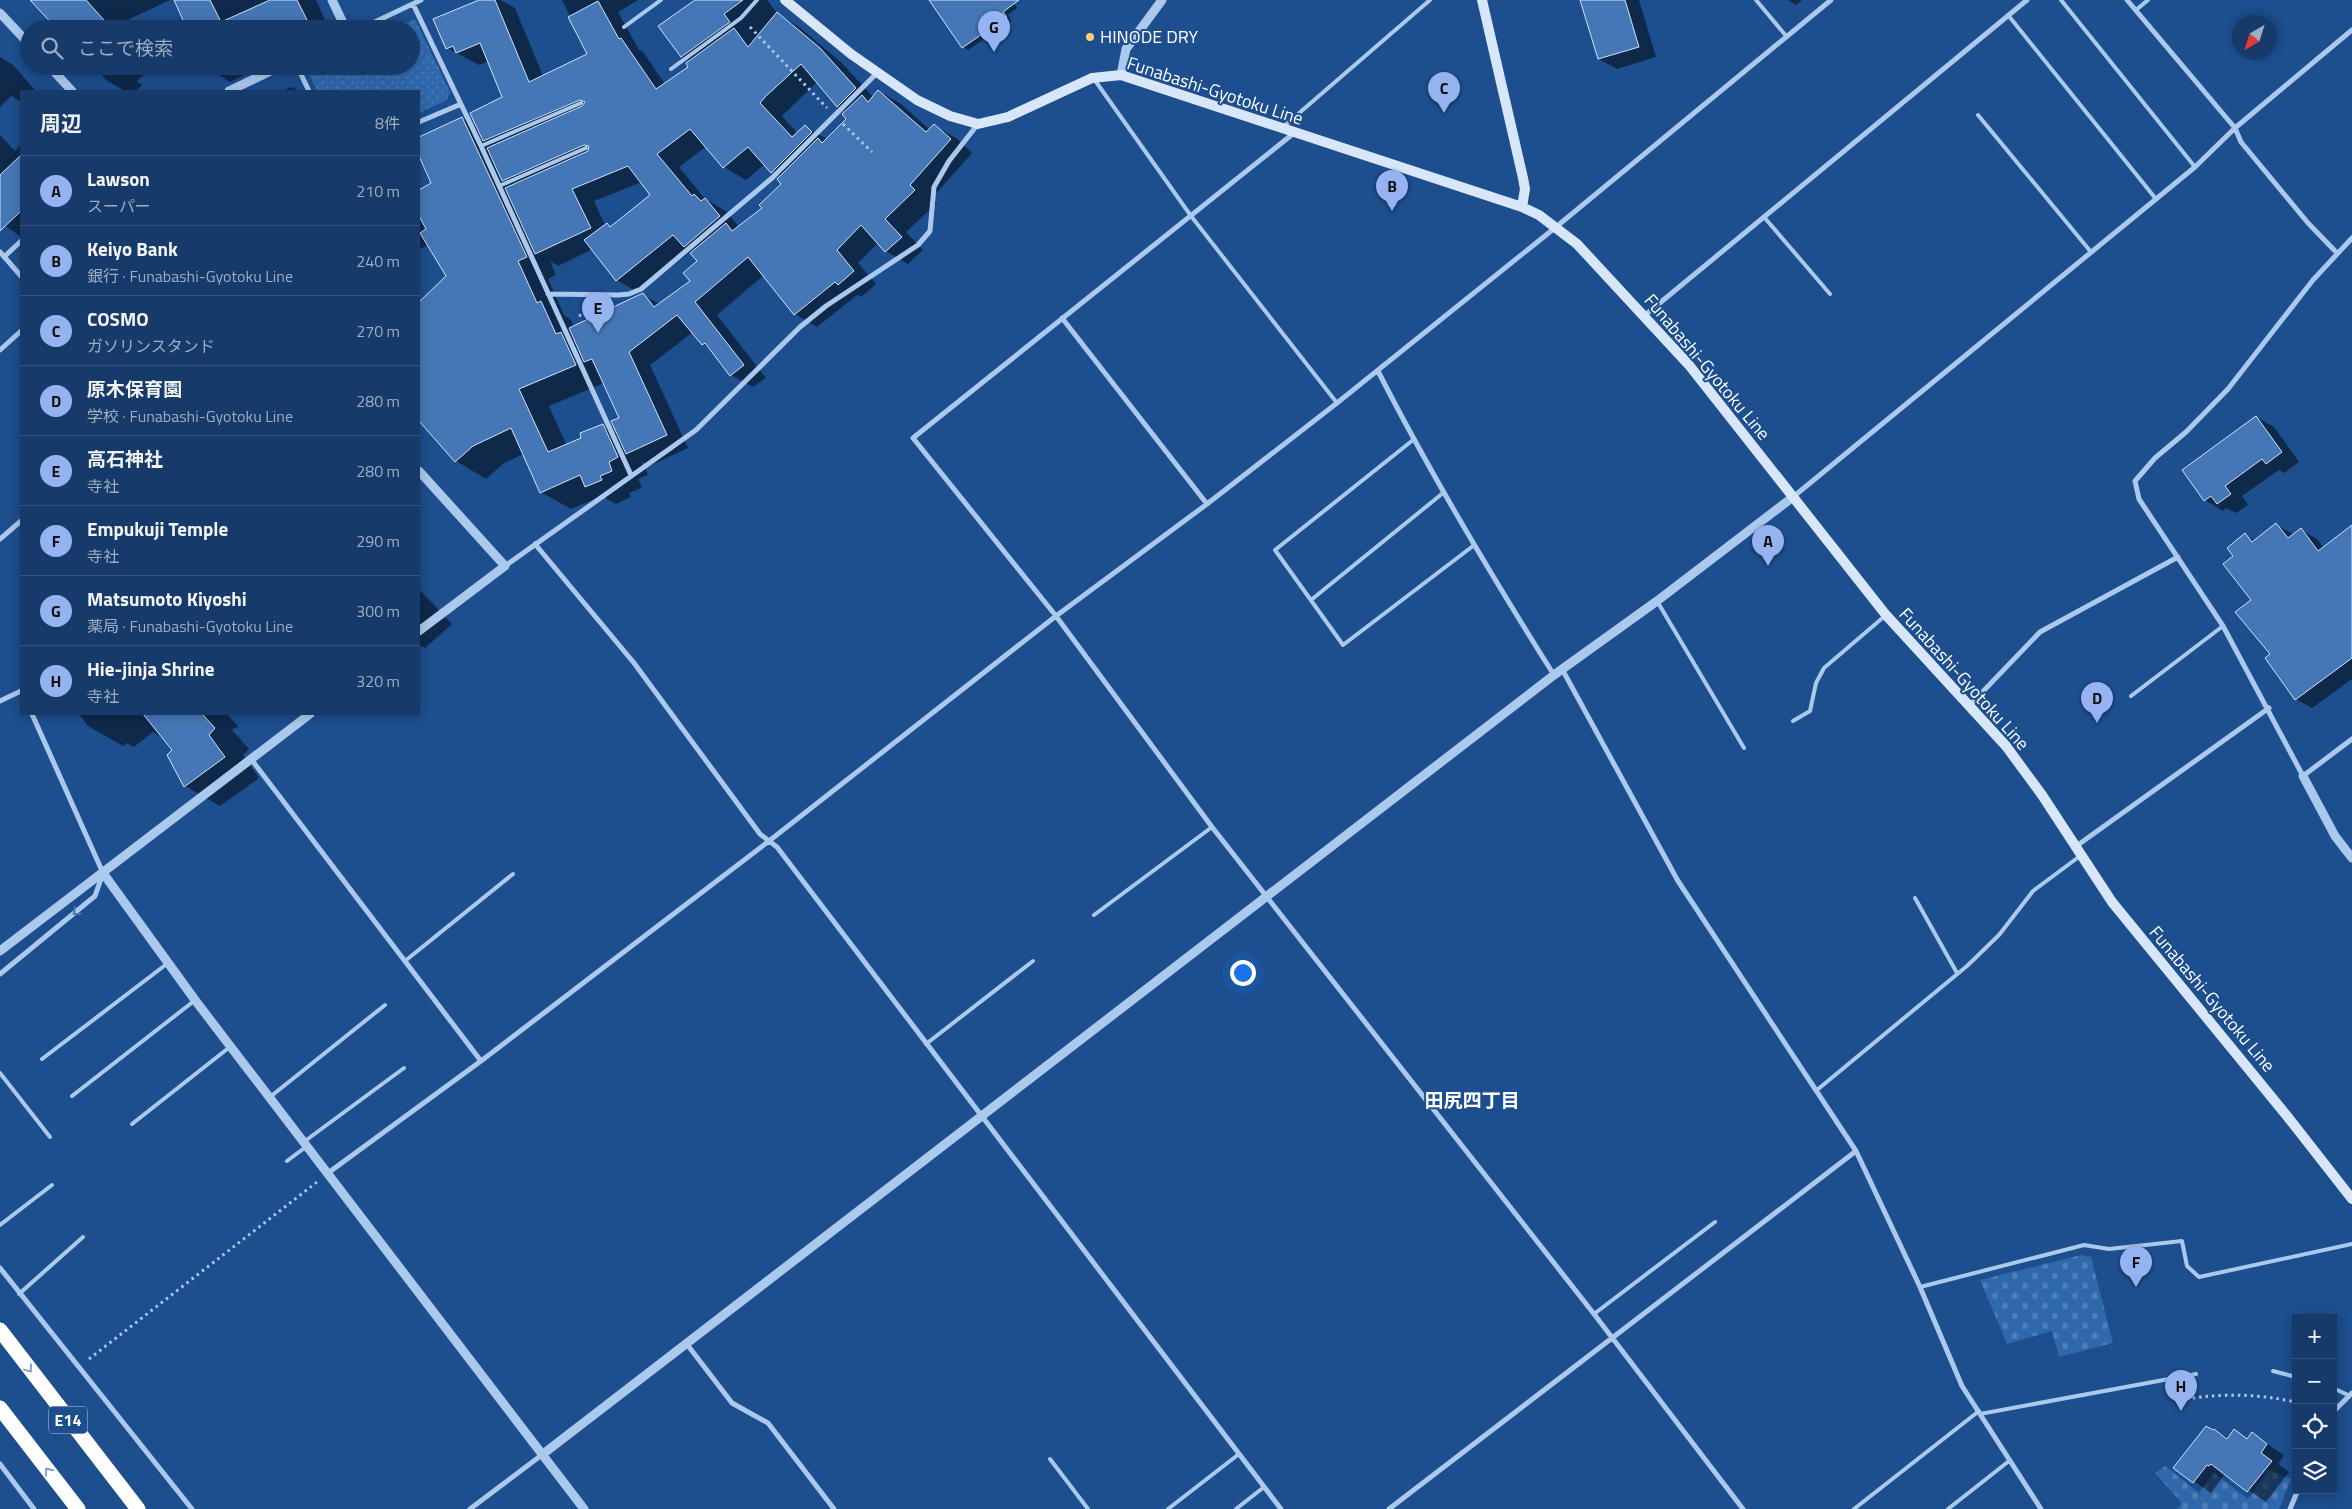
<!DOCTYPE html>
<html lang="ja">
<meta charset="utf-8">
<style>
:root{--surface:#163a6a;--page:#1f4170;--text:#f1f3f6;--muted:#9eadc1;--line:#35547e;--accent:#95b2f1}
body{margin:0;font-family:"Titillium Web","Noto Sans JP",sans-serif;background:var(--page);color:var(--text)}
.controls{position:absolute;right:15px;bottom:15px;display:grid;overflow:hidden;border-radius:0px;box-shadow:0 2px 12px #0003}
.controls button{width:45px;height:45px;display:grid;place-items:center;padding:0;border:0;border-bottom:1px solid var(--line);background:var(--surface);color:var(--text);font:25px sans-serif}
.compass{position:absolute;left:2232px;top:15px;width:45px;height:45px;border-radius:50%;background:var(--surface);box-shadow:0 2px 12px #0003;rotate:219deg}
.you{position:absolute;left:1242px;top:972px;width:18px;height:18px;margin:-12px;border:4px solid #fff;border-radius:50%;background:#1a73e8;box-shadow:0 0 0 8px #1a73e833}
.badge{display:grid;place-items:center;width:32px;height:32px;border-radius:50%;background:var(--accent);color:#111;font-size:16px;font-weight:700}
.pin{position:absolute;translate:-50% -41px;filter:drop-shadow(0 1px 2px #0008)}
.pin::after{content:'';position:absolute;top:26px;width:18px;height:15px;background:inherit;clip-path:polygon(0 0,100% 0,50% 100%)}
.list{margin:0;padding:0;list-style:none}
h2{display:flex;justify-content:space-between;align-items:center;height:65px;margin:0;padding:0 20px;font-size:21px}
h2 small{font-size:16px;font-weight:400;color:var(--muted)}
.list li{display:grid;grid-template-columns:32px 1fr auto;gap:15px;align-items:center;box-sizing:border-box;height:70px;padding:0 20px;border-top:1px solid var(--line)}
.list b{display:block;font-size:19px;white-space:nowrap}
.list p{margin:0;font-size:16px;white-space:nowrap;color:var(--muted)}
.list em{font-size:16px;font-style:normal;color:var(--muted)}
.icon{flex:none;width:28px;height:28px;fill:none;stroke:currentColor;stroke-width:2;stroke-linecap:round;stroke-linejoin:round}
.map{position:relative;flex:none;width:2352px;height:1509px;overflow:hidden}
.search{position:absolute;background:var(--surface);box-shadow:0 2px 12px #0003;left:20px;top:20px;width:400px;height:55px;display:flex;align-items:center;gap:12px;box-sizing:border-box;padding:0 18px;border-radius:28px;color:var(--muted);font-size:19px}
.panel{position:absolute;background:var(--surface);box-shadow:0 2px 12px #0003;left:20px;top:90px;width:400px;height:625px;border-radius:0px}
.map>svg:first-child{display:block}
</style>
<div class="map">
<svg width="2352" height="1509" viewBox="0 0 2352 1509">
<defs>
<pattern id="green-dots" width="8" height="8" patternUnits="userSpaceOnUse" patternTransform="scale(1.25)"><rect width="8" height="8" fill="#3068ac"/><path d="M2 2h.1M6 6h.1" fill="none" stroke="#4f7fb8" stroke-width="1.8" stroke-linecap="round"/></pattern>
<pattern id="cemetery-stones" width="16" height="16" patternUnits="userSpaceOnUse" patternTransform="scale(1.25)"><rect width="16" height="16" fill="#3068ac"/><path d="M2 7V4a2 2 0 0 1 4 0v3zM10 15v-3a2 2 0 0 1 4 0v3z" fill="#4f7fb8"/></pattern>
</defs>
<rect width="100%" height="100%" fill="#1d4e8e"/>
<path fill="url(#green-dots)" d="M415,19l35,73 -3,8 -28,13v-22h-102l-9,-19 12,-6h91v-37h-16z"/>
<path fill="url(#cemetery-stones)" d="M2081,1255l10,2 22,86 -54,14 -7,-26 -45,13 -27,-64z
M2165,1466l34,27 15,-20 34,26 20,-29 23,9 -12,30h-102l5,-6 -27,-30z"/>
<path fill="#0007" fill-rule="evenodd" d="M32,0h138l-51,24 4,5h-64z
M175,0h141l13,29h-142z
M482,0h18l15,8 28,68 46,-22 -27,-54h76l-20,12 21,38 4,2 22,32 25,-17v-6l-8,-5 16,-56h69l11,14 21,13 43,36 31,34 6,-6 22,13 29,26 4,-4 22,12 16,15 -40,45 5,5 -31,29 17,18 -15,14 -22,-13 -8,-8 -20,20 18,21 -15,13 -4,-2 -40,32 -22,-13 -31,-39 -47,40 49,63 -13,9 -22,-12 -20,-26 -8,-5 -10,-12 -43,33 38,83 -39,18 -8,-5 7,14 -10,4 4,9 -13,5 2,4 -15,7 -14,-8 -31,13 -30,-17 -17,-38 -20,9 -18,16 -30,-18 -37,-41v-116l29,-27 -19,-32 -10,4v-58l14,-8 -14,-30v-15l43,-20 16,10 26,-31 -15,-36 -10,4 -32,-17zM817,82l20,24 9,6 2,7 -21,20 -22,-12 -7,7 -16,-18zM707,146l17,21 22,13 19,-16 16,13 2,7 -20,24 -24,19 -12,-15 -22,-13 -26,-32zM642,182l10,14 -40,31 -5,-3 -2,1 -11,-24zM593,249l24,31 22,13 51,-41 9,9 -8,20 -31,23 -18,-9 -68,32 -3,-7 -7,-5 -16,-36 8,-4 -6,-14 8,5zM604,383l17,36 -2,16 -16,-9 -20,13 -16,7 -18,-40z
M931,0h81l5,8 -9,7 3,6 -43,29 -5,-3z
M1581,0h58l17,57 -39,12 -18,-10z
M1788,0h14l-6,5z
M0,57l13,8 22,25 -14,1v11l-10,-6 -11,11z
M93,66h60l-16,15 5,4 -6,6h-11l-19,-11z
M204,66h59l-33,16z
M291,87l9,4h-18z
M0,135l15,16 6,-7v93l-21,-15z
M2256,417l18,10 25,35 -15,11 -5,-3 -37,26 6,9 -12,8 -10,-5 -3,3 -18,-11 -22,-30z
M2276,525l17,9 8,-4 16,9 7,9 28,-21v152l-40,29 -16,-9 -24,-44 -38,-99 11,-21 11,6z
M419,589l33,35 -27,24 -6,-3z
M79,714h148l11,12 -6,4 17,19 -6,6 16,23 -39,28 -35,-20 -17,-31 6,-5 -8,-10 -13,-8 -19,15 -7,-4 -4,3 -35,-20z
M2215,1430l14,8 6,-7 13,8 4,-5 32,21 -6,9 11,8 -23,30 -41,-28 -14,19 -36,-25z"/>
<path fill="#4577b6" stroke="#d1e3f9" d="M30,0h56l26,29h-55z
M174,0h36l11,22 49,-22h27l10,20 -20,9h-100z
M479,0h16l34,82 58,-28 -19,-37 30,-16 21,38 2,-1 35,51 32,-22 -2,-4 48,-35 14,19 29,-35 43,36 36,40 -19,19 -36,-43 -35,32 -6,7 32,34 13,-12 7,7 -41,41 -23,-26 -25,21 -33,-39 -33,25 35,42 2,-2 7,7 4,-3 15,18 -36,31 -11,-12 -57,46 -32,-41 23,-17 3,4 40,-32 -22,-29 -56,23 19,39 -56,26 -30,-66 83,-37 1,-5 -5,-1 -82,36 -15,-33 95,-42 3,-4 -5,-2 -97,41 -13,-28 32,-16 -22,-54 -24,10 -3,-7 -7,3 -13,-30z
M695,0h48l-19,14 6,8 -49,35 -23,-31z
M929,0h90l-16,12 4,5 -45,31z
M1580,0h45l14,47 -41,12z
M878,90l48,42 8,-8 17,15 -41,46 5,5 -30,29 17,18 -17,15 -24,-27 -24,25 17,21 -16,14 -3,-3 -41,33 -46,-58 -53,45 49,63 -14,11 -25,-33 -3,2 -25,-30 -48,37 38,83 -41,19 -15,-33 8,-3 -27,-59 -8,3 -15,-34 74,-35 11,14 36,-26 -7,-8 14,-12 -7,-8 36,-30 6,8 30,-23 -3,-3 22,-21 -4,-5 41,-41 4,5 24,-24 -4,-5 20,-19 6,7z
M462,117l65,140 -9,4 19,42 4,-2 15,33 5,-2 15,33 -57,24 29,63 33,-14 -1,-5 23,-9 15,33 -9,5 3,9 -12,5 2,4 -17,7 -5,-12 -40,18 -29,-65 -38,18 -18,16 -36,-41v-119l27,-26 -26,-43 6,-4 -7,-13v-26l12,-7 -12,-27v-19z
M21,155v56l-21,20v-56z
M2256,416l26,36 -16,12 -4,-5 -37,27 6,8 -14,10 -6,-8 -7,5 -22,-31z
M2276,523l12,15 13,-10 17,23 34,-26v133l-57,42 -30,-42 5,-4 -35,-42 16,-12 -28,-36 10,-8 -6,-8 18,-15 7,9z
M143,714h59l13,14 -6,7 16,22 -41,30 -17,-32 5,-5z
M2206,1426l7,4 1,-1 13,10 7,-10 13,10 5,-7 15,12 -6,9 11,8 -25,31 -36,-28 -2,2 -2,-1 -14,18 -20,-15z"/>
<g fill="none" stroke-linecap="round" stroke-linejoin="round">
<path stroke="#abc9ed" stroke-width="3" stroke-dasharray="2.5 4" stroke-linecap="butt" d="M750,27l77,81
M843,124l29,28
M579,316l15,-7
M89,1359l228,-177
M2186,1399c39,-6 71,-5 110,3"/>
<path stroke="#abc9ed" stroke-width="4" d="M1756,0l31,37
M2061,0l134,167
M2136,10l12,-10
M2008,15l148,184
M624,27l37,-27
M671,69l70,-51 16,-18
M1094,79l97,137 146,187
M1978,115l113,137
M1283,127l147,-127
M481,146l100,-43
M499,186l87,-38
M1764,217l66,77
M1413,440l-138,110 68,95 130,-99
M1311,600l132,-107
M1657,601l87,147
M2131,696l92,-70
M1793,721l17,-10 6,-28 8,-15 62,-53
M1915,898l42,75
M1094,915l118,-88
M405,961l108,-87
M926,1044l107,-83
M42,1059l126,-96
M0,1073l50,64
M1817,1090l150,-124 32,-31 34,-44 47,-35
M72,1096l122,-95
M270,1097l115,-92
M132,1124l99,-78
M305,1141l99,-73
M287,1161l20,-15
M0,1225l52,-40
M1920,1287l164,-42 25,4 73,-8 5,25 12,11 153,-33
M19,1294l64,-57
M1594,1314l121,-92
M2273,1371l23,6
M2333,1388l15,7
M1980,1414l216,-40
M1050,1459l38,50
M1168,1509l71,-55
M1236,1509l28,-22
M1854,1509l125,-98
M1948,1509l61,-48"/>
<path stroke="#abc9ed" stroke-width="5" d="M2127,0l108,128 6,14 67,81 29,30
M413,4l68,142 150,329
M360,29l61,-29
M297,66l12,25
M419,122l42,-18
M1294,133l-381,305 143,178 156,211 382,487 149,195
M2352,238l-39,42 -85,109 -42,43 -31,26 -20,23 4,18 84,127 80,150 49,-37
M0,252l21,24
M4,257l17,-16
M548,294l70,1 11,-1 12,-5 131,-111 105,-105
M1644,316l383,-316
M1062,318l145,186
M0,350l21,-19
M1378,371c54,106 113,204 176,304
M1793,497l402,-330 40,-39 117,-98
M0,539l21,-18
M535,544l99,119 126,171 17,13 504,662
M505,566l191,-136 104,-103 26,-21 92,-61 12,-14 4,-44 15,-26 29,-37
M1562,669l116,212 178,270 64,136 42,99 79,123
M0,701l21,-10
M1969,706l71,-74 138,-75
M251,759l230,302
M2075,847l194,-139
M0,974l95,-78 8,-23 -71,-159
M328,1173l153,-112 288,-220 287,-225 151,-112 130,-101 219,-176 275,-227
M0,1268l192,241
M686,1343l46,60 36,20 66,86
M2333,1412l19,-19
M0,1464l34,45
M470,1509l73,-55
M1389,1509l467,-358
M2290,1509l8,-19"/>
<path stroke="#abc9ed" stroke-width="9" d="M332,0l14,29
M0,13l29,31
M49,66l23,25
M1121,75l5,-26 36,-49
M229,91l52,-25
M419,471l86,95 -86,65
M2303,776l32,60 17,22
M103,873l92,127 389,509
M0,951l310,-237
M543,1454l1011,-779 103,-74 136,-104"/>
<path stroke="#d8e6fa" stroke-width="10" d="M785,0l66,54 66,46 33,16 28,8 30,-7 84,-39 29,-3 401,132 17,8 38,29 112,121 197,250 120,131 36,49 70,107 175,214 65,83
M1482,0l41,178 2,11 -3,18"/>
<path stroke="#fff" stroke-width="15" d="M0,1330l138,179
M0,1408l78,101"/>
</g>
<defs><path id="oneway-chevron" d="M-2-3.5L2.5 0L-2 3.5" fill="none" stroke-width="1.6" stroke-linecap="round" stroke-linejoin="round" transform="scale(1.25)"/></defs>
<use stroke="#4f79af" href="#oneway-chevron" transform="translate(76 912) rotate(140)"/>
<g stroke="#839ec1">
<use href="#oneway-chevron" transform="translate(29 1369) rotate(53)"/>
<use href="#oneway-chevron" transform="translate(48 1471) rotate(-128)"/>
</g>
<circle fill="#fcd36a" stroke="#1d4e8e" stroke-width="2" cx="1090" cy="37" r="5"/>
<g text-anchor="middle" stroke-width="4" stroke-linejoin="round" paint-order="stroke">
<rect fill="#1d4e8e" stroke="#bbcadd" stroke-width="1" x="49" y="1406.5" width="38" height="27" rx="4"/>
<g font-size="16" font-weight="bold" fill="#fff">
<text x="68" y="1426">E14</text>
</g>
<g font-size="18" fill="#fff" stroke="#1d4e8e" text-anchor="start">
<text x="1100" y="43">HINODE DRY</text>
</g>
<g font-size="18" fill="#fff" stroke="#1d4e8e">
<text transform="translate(1215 91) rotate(18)" y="6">Funabashi-Gyotoku Line</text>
<text transform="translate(1707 367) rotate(50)" y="6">Funabashi-Gyotoku Line</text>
<text transform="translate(1964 679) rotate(48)" y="6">Funabashi-Gyotoku Line</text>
<text transform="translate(2212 999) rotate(50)" y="6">Funabashi-Gyotoku Line</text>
</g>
<g font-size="19" font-weight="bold" fill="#fff" stroke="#1d4e8e">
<text x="1472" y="1107">田尻四丁目</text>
</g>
</g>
</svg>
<div class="controls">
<button>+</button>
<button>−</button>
<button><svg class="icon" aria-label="locate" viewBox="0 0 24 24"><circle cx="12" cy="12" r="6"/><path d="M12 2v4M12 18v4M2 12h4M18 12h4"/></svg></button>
<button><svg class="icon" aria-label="layers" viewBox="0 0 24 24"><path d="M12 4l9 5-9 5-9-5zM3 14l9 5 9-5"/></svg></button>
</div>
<svg class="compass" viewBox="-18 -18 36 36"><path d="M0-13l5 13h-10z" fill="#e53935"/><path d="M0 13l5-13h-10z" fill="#9eadc1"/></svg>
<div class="you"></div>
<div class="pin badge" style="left:1768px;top:566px">A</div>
<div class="pin badge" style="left:1392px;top:211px">B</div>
<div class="pin badge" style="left:1444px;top:113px">C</div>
<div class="pin badge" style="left:2097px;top:723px">D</div>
<div class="pin badge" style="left:598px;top:333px">E</div>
<div class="pin badge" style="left:2136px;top:1287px">F</div>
<div class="pin badge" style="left:994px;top:52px">G</div>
<div class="pin badge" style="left:2181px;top:1411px">H</div>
<div class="search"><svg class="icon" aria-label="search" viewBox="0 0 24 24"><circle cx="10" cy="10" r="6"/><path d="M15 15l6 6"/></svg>ここで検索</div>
<section class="panel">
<h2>周辺<small>8件</small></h2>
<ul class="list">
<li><span class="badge">A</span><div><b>Lawson</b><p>スーパー</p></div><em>210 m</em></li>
<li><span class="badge">B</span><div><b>Keiyo Bank</b><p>銀行 · Funabashi-Gyotoku Line</p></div><em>240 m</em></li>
<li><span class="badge">C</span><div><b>COSMO</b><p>ガソリンスタンド</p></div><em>270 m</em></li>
<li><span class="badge">D</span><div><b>原木保育園</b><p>学校 · Funabashi-Gyotoku Line</p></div><em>280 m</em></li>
<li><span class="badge">E</span><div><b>高石神社</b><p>寺社</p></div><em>280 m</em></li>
<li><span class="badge">F</span><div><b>Empukuji Temple</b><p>寺社</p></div><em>290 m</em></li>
<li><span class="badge">G</span><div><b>Matsumoto Kiyoshi</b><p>薬局 · Funabashi-Gyotoku Line</p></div><em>300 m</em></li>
<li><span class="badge">H</span><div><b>Hie-jinja Shrine</b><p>寺社</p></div><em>320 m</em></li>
</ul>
</section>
</div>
